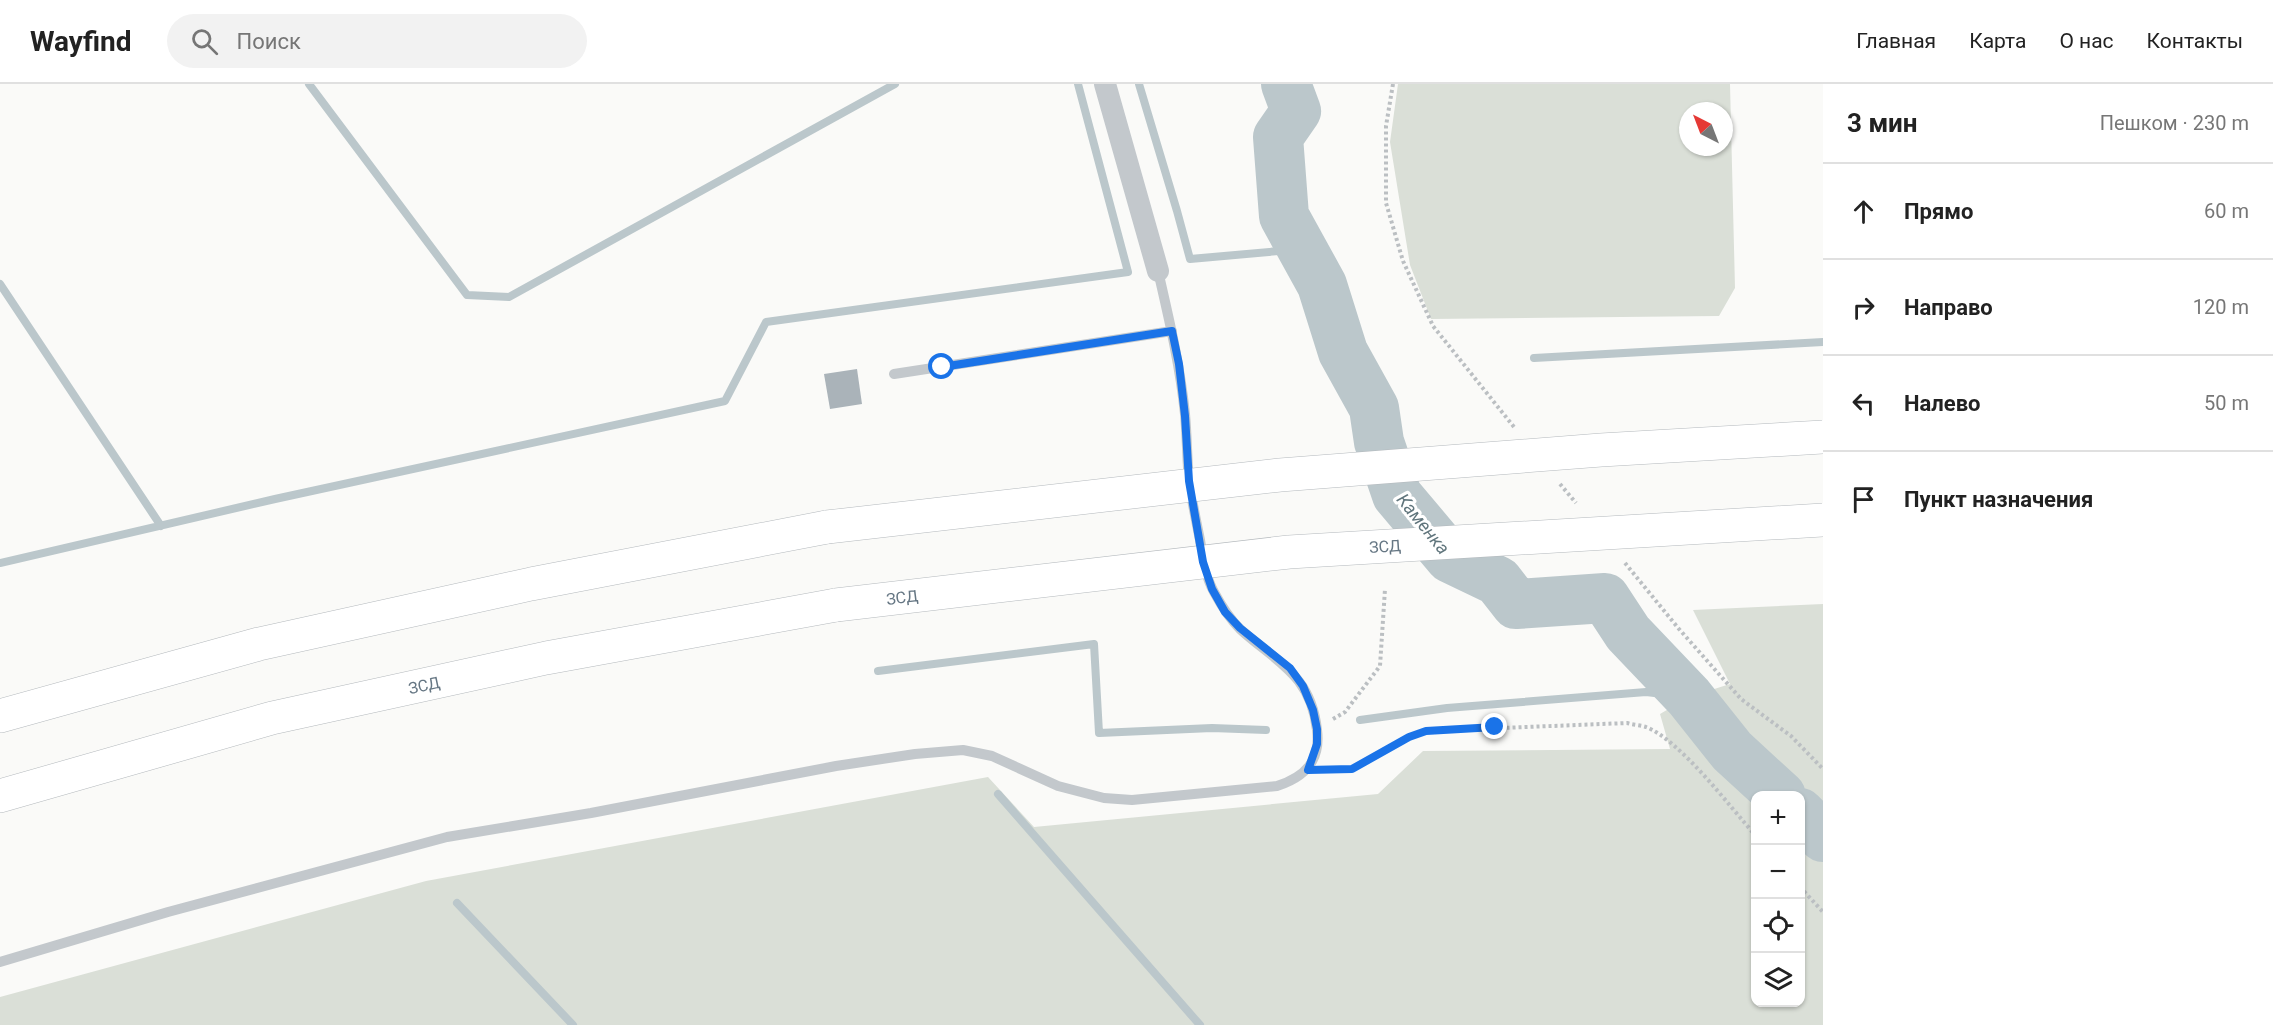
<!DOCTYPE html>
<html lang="ru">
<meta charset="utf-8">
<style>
:root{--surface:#fff;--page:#f2f2f2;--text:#222;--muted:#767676;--line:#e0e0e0}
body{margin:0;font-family:Roboto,sans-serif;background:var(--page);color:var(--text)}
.controls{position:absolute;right:18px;bottom:18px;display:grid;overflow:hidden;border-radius:12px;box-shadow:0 2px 4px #0004}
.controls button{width:54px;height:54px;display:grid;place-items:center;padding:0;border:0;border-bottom:2px solid var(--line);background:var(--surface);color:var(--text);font:30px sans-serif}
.compass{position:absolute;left:1679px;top:18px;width:54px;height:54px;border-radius:50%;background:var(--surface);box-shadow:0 2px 4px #0004;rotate:318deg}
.stop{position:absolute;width:18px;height:18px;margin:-14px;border:4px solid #1a73e8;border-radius:50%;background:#fff}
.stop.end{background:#1a73e8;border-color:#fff;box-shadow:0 2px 6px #0008}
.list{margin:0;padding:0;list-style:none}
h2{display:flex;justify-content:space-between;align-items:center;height:78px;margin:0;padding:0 24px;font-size:26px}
h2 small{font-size:20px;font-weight:400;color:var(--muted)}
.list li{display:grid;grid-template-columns:39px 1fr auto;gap:18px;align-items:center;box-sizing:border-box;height:96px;padding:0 24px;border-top:2px solid var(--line)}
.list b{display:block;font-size:22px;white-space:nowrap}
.list em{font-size:20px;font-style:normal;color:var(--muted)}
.icon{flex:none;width:33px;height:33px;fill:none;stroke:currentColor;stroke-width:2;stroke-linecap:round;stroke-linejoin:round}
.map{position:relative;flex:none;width:1823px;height:941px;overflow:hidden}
header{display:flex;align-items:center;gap:36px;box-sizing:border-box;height:84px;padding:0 30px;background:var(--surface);border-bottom:2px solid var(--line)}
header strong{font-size:28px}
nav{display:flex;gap:33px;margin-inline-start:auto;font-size:21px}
.search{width:420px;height:54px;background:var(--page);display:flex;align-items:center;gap:15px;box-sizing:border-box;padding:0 21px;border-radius:33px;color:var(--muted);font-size:22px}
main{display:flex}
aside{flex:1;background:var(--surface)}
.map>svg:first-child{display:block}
</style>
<header>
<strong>Wayfind</strong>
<div class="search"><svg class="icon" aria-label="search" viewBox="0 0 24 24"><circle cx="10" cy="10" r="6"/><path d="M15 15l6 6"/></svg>Поиск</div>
<nav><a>Главная</a><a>Карта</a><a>О нас</a><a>Контакты</a></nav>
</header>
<main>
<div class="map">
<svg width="1823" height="941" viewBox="0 0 1823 941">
<rect width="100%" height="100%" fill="#fafaf8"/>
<path fill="#dadfd7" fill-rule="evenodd" d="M1398,0h332l5,204 -16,28 -288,3 -21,-54 -20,-123zM1688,27h36v36h-36z
M1823,520v421h-1823v-28l426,-116 562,-104 46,50 344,-33 45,-43 247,-2 -10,-35 29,-17 41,-13 -37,-74zM1756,712h44v206h-44z"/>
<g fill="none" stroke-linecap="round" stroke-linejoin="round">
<path stroke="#bbc7cb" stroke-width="8" d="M309,0l158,211 42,2 386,-213
M1139,0l38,127 13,48 112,-10
M0,200l161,242
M1534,274l289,-16
M0,479l275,-64 450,-98 41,-79 362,-50 -50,-188
M878,587l216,-27 5,89 113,-5 54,2
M1360,636l87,-12 199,-16 43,5
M998,710l202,231
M457,819l116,122"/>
<path stroke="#bbc7cb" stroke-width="50" d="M1286,0l10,27 -18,26 6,79 38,69 21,67 31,56 5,34 18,53 53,63 48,23 18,23 89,-6 23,35 61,64 43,54 49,45
M1800,729l23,24"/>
</g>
<path fill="#aab3b9" d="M857,285l5,35 -32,5 -6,-35z"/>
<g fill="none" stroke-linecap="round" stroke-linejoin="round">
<defs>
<path id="highway" d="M0,632l259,-72 272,-60 296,-57
M0,712l272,-78 274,-60 290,-53"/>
</defs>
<use href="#highway" stroke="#b4b9bd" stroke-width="34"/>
<path stroke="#bbbfc2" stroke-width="4" stroke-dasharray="3 3" stroke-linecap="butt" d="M1393,0l-7,42v77l17,58 30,65 81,101
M1560,400l16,19
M1625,479l54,66 62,70 50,37 32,33
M1333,635l12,-7 35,-46 5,-77
M1330,685h22l57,-32 17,-6 201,-8c6,2 13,2 19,4 34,13 84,80 110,109
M1800,803l23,25"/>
<path stroke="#c3c8cc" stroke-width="10" d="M894,290l278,-43
M0,878l168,-50 279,-75 144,-24 245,-47 79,-12 48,-4 29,6 66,30 46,12 28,2 145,-14c28,-9 44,-25 40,-56 -6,-56 -41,-68 -77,-101 -11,-11 -19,-24 -26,-37 -9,-16 -11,-35 -14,-52 -4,-20 -8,-39 -11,-58 -2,-23 -2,-46 -4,-68 -5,-49 -16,-95 -27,-143"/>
<path stroke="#c3c8cc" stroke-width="22" d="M1105,0l53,187"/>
<use href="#highway" stroke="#fff" stroke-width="33"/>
<defs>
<path id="highway-bridge" d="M827,443l453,-52 321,-25 222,-13
M836,521l453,-53 534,-32"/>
</defs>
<use href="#highway-bridge" stroke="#b4b9bd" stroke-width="34" stroke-linecap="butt"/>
<use href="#highway-bridge" stroke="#fff" stroke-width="33"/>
</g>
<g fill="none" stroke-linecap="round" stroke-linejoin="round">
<path stroke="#1a73e8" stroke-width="8" d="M942,283l230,-36 7,33 6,52 4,65 14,81 9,27 13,23 15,16 50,40 13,18 10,24 4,19v15l-9,26 44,-1 57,-32 17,-6 69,-4"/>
</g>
<g text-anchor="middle" stroke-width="6" stroke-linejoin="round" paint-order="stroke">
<g font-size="16" fill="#657683" stroke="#fff">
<text transform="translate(1385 462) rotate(-4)" y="6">ЗСД</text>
<text transform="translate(902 513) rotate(-7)" y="6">ЗСД</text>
<text transform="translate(424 601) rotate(-12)" y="6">ЗСД</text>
</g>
<g font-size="18" font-style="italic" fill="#60757c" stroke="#fff">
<text transform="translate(1423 440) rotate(51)" y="6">Каменка</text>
</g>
</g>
</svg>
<div class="controls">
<button>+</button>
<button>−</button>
<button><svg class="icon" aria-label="locate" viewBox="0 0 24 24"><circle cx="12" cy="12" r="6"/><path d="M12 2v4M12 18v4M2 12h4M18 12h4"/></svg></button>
<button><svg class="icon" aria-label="layers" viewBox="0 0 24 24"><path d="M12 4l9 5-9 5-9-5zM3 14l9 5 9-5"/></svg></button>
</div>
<svg class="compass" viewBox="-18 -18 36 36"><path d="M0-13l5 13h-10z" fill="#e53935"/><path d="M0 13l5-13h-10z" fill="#767676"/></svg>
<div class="stop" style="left:942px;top:283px"></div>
<div class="stop end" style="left:1495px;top:643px"></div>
</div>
<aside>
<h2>3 мин<small>Пешком · 230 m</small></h2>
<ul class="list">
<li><svg class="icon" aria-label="ahead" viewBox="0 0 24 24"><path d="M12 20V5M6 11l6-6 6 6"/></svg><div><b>Прямо</b></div><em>60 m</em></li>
<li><svg class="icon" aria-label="right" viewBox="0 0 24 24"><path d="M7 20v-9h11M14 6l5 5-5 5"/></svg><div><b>Направо</b></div><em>120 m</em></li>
<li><svg class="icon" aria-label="left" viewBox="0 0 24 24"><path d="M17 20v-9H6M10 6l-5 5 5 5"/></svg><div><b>Налево</b></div><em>50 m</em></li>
<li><svg class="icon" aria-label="arrive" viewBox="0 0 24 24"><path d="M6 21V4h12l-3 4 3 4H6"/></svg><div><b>Пункт назначения</b></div></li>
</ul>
</aside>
</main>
